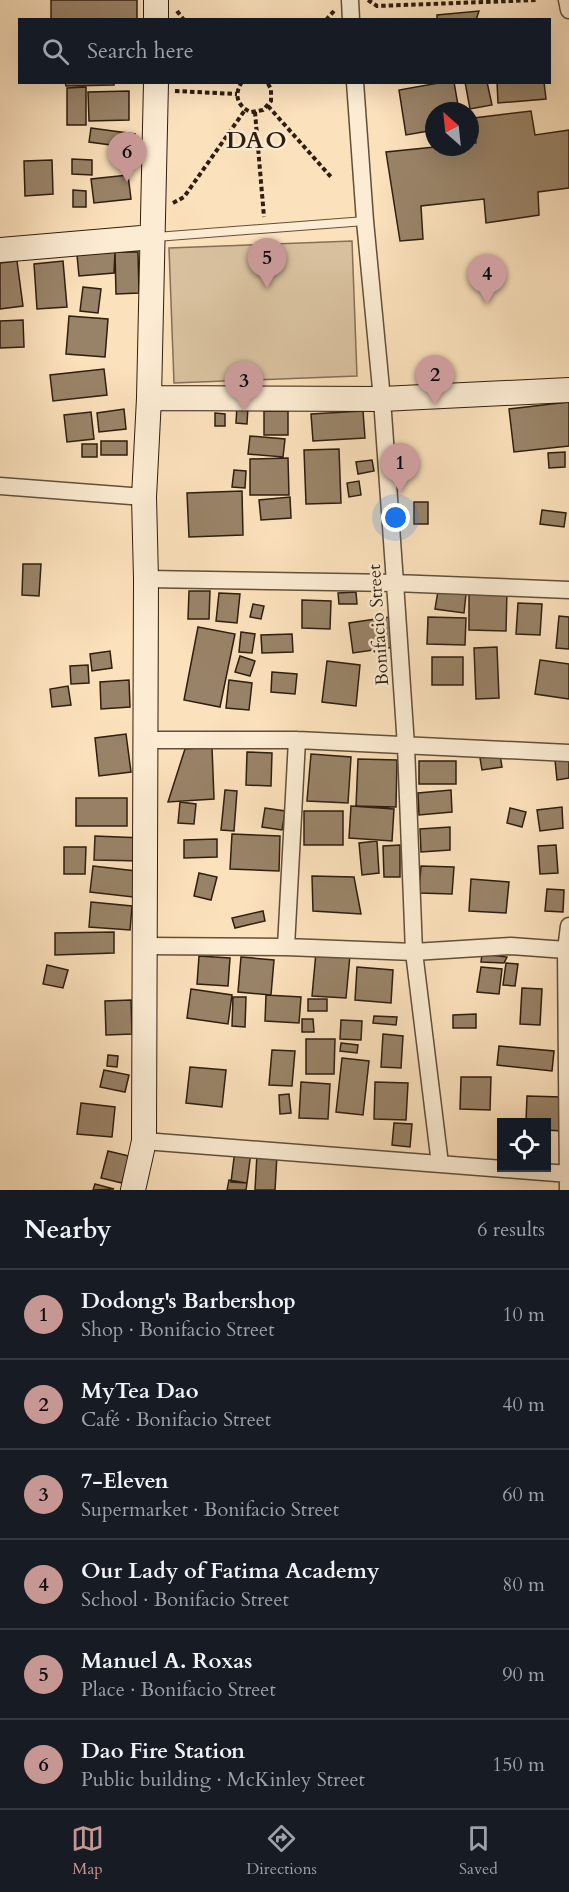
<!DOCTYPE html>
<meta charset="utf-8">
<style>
:root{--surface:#171b24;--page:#242831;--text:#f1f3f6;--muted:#9ea1a6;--line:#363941;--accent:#c59692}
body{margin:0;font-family:Cardo,serif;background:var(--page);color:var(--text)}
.controls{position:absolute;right:18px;bottom:18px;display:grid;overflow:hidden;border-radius:0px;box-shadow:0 6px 24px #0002}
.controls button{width:54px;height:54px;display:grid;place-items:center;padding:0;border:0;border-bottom:2px solid var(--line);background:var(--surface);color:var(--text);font:30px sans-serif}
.compass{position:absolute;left:425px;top:102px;width:54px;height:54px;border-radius:50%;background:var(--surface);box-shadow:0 6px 24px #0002;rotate:333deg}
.you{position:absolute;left:396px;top:518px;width:21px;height:21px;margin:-15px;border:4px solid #fff;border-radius:50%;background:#1a73e8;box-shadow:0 0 0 9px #1a73e833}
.badge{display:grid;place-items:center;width:39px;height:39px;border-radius:50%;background:var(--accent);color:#111;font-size:20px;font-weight:700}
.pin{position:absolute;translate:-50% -50px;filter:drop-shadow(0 2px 3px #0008)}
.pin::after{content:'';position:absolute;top:32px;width:21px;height:18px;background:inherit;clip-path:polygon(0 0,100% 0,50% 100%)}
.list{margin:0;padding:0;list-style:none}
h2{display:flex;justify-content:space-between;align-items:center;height:78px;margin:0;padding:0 24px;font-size:26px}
h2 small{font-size:20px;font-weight:400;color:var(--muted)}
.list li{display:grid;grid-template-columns:39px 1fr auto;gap:18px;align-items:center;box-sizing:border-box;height:90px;padding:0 24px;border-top:2px solid var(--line)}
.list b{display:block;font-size:22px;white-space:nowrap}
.list p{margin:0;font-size:20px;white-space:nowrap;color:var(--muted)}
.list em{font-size:20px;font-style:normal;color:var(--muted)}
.icon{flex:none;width:33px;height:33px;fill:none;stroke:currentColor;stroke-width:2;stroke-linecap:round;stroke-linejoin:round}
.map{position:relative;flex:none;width:569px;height:1190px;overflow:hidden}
.search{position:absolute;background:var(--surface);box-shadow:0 6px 24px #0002;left:18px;right:18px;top:18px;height:66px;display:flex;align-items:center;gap:15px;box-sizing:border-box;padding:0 21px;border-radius:0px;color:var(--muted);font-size:22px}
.sheet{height:618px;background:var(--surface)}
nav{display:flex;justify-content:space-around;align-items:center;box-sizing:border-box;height:84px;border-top:2px solid var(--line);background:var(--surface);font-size:16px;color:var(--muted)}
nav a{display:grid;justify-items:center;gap:3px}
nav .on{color:var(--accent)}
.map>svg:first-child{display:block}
</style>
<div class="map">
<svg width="569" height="1190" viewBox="0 0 569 1190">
<rect width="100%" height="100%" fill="#fbe1bc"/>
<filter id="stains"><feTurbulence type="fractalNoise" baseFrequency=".00333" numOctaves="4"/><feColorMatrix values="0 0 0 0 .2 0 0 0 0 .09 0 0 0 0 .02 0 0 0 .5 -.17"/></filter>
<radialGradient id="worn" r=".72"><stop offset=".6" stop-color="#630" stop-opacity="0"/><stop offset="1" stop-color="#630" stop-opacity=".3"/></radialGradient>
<path fill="#d8c09e" stroke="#846f56" stroke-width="1.5" d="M352,241l5,135 -183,7 -5,-135z"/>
<path fill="#998368" stroke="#2f1e0e" stroke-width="1.5" d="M51,0h86v20h-86z
M479,11l-3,9h-39v-5z
M65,82h49v3l-48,1z
M444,82h10l5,29h-25v19l-28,5 -7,-45z
M465,82h22l5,23 -22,4z
M497,82h47l2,17 -48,4z
M86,87v38h-19v-37z
M129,91v29l-40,1 -1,-29z
M531,111l4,24 34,-5v58l-31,4 1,23 -53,8 -2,-24 -63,7 2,33 -23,2 -14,-89 49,-5h35v-4h6l-2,-25z
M91,128l44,6 -2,14 -44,-6z
M72,159l20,1v15l-20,-1z
M52,160l1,34 -28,2 -1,-35z
M128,175l3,24 -37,4 -3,-24z
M73,190l13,1v16h-13z
M115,252l-1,21 -35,3 -2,-21z
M115,252h23l1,41 -23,1z
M17,261l6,45 -23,3v-46z
M63,261l4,46 -30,2 -3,-45z
M83,287l18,2 -3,24 -18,-2z
M69,316l39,3 -3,38 -39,-3z
M23,320l1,27 -24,1v-27z
M104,369l3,26 -54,6 -3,-26z
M569,402v44l-55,6 -5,-43z
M237,406h11l-1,18 -11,-1z
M124,409l2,20 -27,3 -2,-19z
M264,411h24v24h-24z
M363,411l2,27 -52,3 -2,-27z
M91,412l3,27 -27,3 -3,-27z
M215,413l10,1v12h-10z
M250,436l35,3 -2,18 -35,-3z
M101,441h26v14h-26z
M82,444h15v13h-15z
M339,449l2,54 -35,1 -2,-54z
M565,452v15l-16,1 -1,-15z
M288,458l1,37h-39v-36z
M372,460l2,11 -16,3 -2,-12z
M234,470l12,1 -1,17 -13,-1z
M359,481l2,14 -12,2 -2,-14z
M242,491l1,44 -54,2 -2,-44z
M290,497l1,21 -30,2 -2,-20z
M414,502h14v22h-14z
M542,510l24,3 -2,14 -24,-3z
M23,564h18l-2,32 -17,-1z
M469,590h38l-1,41 -37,-1z
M189,591h21l-1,28h-21z
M438,591l28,3 -2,19 -29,-4z
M356,592l1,12h-18l-1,-11z
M219,593l21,1 -3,29 -21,-2z
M302,600l29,1 -1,28 -28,-1z
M518,603l24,1 -2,31 -24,-1z
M253,604l11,2 -3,13 -11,-2z
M559,616l10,1v32l-13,-1z
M389,617l5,30 -41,6 -4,-30z
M428,617l38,1 -1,27 -38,-1z
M198,627l37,7 -15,73 -36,-7z
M241,632l14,2 -3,19 -13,-1z
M292,634l1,18 -31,1 -1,-18z
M497,647l2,51 -23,1 -2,-51z
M110,651l2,17 -20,3 -2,-17z
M240,656l15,5 -5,15 -15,-4z
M432,657h31v28h-31z
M540,660l29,4v35l-34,-5z
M327,661l33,4 -4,41 -34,-4z
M88,665l1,18 -18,1 -1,-18z
M272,672l25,2 -2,20 -24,-2z
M129,680l1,27 -29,2 -1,-27z
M229,680l23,3 -3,27 -23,-2z
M68,686l3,19 -19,2 -2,-18z
M126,734l5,38 -32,4 -4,-38z
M212,747l2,52 -46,3 17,-53z
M247,752l25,1 -1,33 -25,-1z
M311,754l40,3 -3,46 -41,-2z
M500,755l2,12 -20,3 -2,-12z
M358,759l39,1 -1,47 -40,-1z
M569,759v19l-12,2 -2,-20z
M419,761h37v23h-37z
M225,790l12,1 -3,40 -13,-1z
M451,790l1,22 -33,3 -1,-22z
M76,798h51v28h-51z
M180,802l16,2 -2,20 -16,-1z
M351,806l43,3 -2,32 -43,-3z
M562,807l1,21 -23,3 -3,-21z
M265,808l20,3 -3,19 -20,-3z
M510,808l16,4 -4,15 -15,-4z
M304,811h39v34h-39z
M450,827v23l-29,2 -1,-23z
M232,834l48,2 -1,35 -49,-2z
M95,836l48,2 -1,23 -48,-1z
M217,839v18l-33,1v-18z
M377,841l2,32 -17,2 -3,-32z
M400,845v32h-16l-1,-31z
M556,845l2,28 -18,1 -2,-28z
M64,847h22l-1,27h-21z
M93,866l43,5 -3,26 -43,-5z
M421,866l33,1 -2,27 -33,-1z
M199,873l18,4 -6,23 -17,-4z
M312,876l42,1 7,37 -48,-3z
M471,879l38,3 -3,31 -37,-2z
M547,889l17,1 -1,22 -18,-1z
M91,902l41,4 -2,24 -41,-3z
M263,911l2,10 -30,7 -3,-10z
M114,932v21l-59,2v-22z
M316,952l34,3 -4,43 -34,-2z
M482,954l25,3 -3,6 -23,-1z
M199,956l31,2 -2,28 -31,-2z
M241,957l33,3 -3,35 -33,-3z
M506,963l12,1 -3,22 -12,-1z
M47,965l21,5 -5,18 -20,-4z
M357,967l36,3 -2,33 -36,-3z
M481,967l21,2 -3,25 -22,-2z
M522,988l20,1 -2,36 -20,-1z
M191,989l41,6 -4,29 -41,-6z
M266,995l35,2 -2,26 -34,-2z
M233,997h13l-1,30 -13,-1z
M308,999h19v12h-19z
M131,1000l1,34 -26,1 -1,-34z
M476,1014v14h-23v-13z
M374,1016l23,1 -1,8 -23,-2z
M302,1019h11l1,13h-12z
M341,1020l21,1 -1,19 -21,-1z
M383,1034l20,2 -2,32 -20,-1z
M306,1039h29l-1,35h-28z
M341,1043l17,2 -1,8 -17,-2z
M499,1046l55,5 -2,20 -55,-6z
M272,1050l23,1 -3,35 -23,-1z
M108,1055l10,1 -1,11 -10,-1z
M342,1058l27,3 -6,54 -27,-3z
M190,1067l36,3 -4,37 -36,-4z
M104,1070l25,5 -4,17 -25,-5z
M461,1077h30l-1,33 -30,-1z
M301,1082l29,2 -2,35 -29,-1z
M375,1082l33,1 -2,37 -32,-1z
M289,1094l2,19 -11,1 -1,-19z
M527,1096l35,1 -1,34 -15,-1v-8h-20z
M81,1103l34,4 -3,30 -35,-3z
M394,1123l18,1 -2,23 -18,-2z
M235,1150l16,2 -4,31 -16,-1z
M108,1151l21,5 -7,27 -21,-5z
M257,1154l20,1 -2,35h-20z
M229,1180l18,3 -1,7h-19z
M95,1184l19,5 -21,1z"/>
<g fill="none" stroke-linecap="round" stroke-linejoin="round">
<defs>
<path id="lane" d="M156,237l209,-16"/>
<path id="street" d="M350,0l1,20
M567,0l2,10
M355,82l10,139 17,178 13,184 11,163 8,206 26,212
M0,486l144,11
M146,579l249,4 174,7
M146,740h151l272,13
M144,946l142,1 128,5 97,-6 55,4
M286,947l11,-207
M144,1141l425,33
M568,1190l-2,-240 3,-24"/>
<path id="secondary" d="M156,0v20
M0,250l153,-13
M149,398l233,1 187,-9
M133,1190l11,-49 2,-562 -2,-82 5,-99 7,-316"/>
</defs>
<use href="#lane" stroke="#624f3a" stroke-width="10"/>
<use href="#street" stroke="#624f3a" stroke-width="19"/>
<use href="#secondary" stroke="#2f1e0e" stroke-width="26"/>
<path stroke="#2f1e0e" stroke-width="4" stroke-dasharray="4.5 3" stroke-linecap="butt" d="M368,0l9,6 160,-6
M177,11l7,9
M326,20l8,-9
M242,82c-9,13 -4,25 9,30l12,-2 8,-9v-12l-4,-7
M175,91l62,3
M268,106l63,71
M255,112l9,105
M173,203l11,-6 61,-87"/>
<use href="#lane" stroke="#fcecd3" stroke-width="8"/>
<use href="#street" stroke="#fcecd3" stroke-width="16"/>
<use href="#secondary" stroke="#fcecd3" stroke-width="24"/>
</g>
<g text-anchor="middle" stroke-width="5" stroke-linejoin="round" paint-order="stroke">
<g font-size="18" fill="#2f1e0e" stroke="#fcecd3">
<text transform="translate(378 625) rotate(-94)" y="6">Bonifacio Street</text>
</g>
<g font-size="24" font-weight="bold" letter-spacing="1.5" fill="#2f1e0e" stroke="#fcecd3">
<text x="257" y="148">DAO</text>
</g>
</g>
<rect width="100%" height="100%" filter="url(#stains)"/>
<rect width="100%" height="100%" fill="url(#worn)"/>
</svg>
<div class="controls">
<button><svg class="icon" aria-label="locate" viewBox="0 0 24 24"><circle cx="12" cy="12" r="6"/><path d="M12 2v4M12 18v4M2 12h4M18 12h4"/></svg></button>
</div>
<svg class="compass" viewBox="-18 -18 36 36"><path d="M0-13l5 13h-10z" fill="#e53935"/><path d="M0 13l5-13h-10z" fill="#9ea1a6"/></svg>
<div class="you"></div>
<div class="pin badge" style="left:400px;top:493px">1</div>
<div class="pin badge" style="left:435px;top:405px">2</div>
<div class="pin badge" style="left:244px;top:411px">3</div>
<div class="pin badge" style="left:487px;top:304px">4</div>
<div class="pin badge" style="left:267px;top:288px">5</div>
<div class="pin badge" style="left:127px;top:182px">6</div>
<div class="search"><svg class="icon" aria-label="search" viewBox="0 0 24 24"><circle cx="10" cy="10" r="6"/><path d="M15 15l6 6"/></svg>Search here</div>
</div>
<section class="sheet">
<h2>Nearby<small>6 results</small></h2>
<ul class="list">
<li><span class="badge">1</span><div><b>Dodong's Barbershop</b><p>Shop · Bonifacio Street</p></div><em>10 m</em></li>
<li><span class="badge">2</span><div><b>MyTea Dao</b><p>Café · Bonifacio Street</p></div><em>40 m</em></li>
<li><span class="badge">3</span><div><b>7-Eleven</b><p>Supermarket · Bonifacio Street</p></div><em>60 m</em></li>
<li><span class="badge">4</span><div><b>Our Lady of Fatima Academy</b><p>School · Bonifacio Street</p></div><em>80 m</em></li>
<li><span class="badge">5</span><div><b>Manuel A. Roxas</b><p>Place · Bonifacio Street</p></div><em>90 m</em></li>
<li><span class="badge">6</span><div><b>Dao Fire Station</b><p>Public building · McKinley Street</p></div><em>150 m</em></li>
</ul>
</section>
<nav>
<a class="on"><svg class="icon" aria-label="map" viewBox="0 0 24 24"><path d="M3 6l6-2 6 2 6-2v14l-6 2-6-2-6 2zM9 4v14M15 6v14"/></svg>Map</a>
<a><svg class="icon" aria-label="directions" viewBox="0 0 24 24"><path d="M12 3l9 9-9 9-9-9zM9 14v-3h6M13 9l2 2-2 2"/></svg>Directions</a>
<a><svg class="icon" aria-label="saved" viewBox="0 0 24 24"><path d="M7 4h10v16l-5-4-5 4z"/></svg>Saved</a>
</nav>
